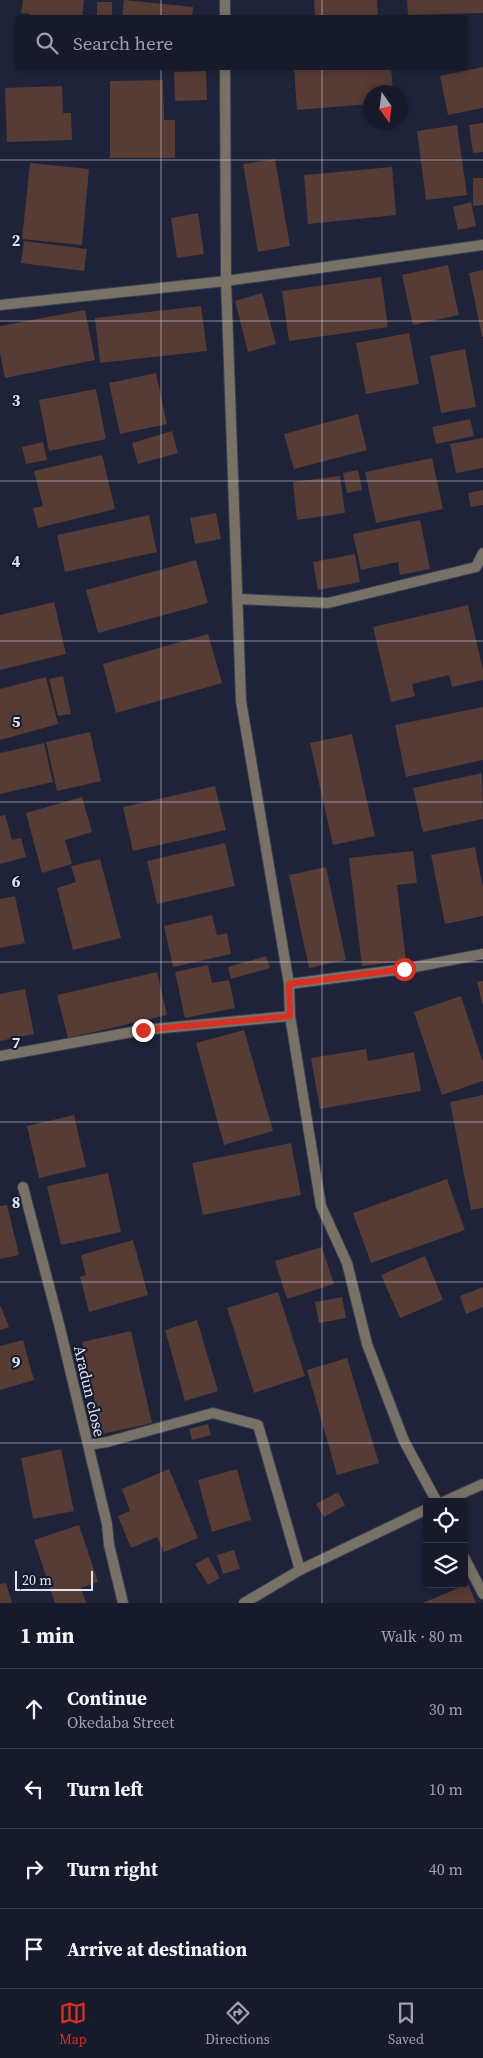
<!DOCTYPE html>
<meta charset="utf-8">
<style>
:root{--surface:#161a2b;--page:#1f2333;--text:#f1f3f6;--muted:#9ea1a9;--line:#353847;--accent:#d93025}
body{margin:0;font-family:"Source Serif 4",serif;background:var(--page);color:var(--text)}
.controls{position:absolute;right:15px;bottom:15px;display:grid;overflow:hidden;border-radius:5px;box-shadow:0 2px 8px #0003}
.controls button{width:45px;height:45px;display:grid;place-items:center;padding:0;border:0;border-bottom:1px solid var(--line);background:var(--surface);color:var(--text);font:25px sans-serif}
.compass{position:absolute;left:363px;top:85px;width:45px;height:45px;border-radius:50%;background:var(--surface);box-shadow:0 2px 8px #0003;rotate:166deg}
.scale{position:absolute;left:15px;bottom:12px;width:78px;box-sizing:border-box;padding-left:5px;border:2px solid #dfe3f2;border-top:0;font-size:14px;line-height:18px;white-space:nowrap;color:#dfe3f2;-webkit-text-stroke:4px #151a2e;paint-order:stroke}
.stop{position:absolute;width:15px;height:15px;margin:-11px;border:4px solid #d93025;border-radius:50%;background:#fff}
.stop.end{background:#d93025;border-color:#fff;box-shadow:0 1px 5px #0008}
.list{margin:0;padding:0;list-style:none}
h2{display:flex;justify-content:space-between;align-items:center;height:65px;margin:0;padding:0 20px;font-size:21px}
h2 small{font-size:16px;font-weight:400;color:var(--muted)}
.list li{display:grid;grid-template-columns:32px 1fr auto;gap:15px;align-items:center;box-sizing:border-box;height:80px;padding:0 20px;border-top:1px solid var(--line)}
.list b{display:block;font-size:19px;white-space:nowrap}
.list p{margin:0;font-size:16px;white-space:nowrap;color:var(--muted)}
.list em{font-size:16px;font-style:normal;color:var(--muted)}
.icon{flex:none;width:28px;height:28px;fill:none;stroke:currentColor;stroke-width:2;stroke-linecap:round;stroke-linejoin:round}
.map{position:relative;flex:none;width:483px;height:1603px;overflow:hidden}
.search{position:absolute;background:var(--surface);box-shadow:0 2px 8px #0003;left:15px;right:15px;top:15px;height:55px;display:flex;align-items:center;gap:12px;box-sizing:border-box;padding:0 18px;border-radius:5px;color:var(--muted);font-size:19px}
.sheet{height:385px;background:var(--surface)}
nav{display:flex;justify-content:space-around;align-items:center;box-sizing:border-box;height:70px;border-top:1px solid var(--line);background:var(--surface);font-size:14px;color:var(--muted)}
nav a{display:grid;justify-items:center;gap:2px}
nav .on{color:var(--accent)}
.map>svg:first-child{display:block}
</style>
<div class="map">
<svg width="483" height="1603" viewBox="0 0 483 1603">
<rect width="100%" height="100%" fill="#1e2339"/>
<path fill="#573b35" d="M23,0h61l-2,18h-53l1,-4 -9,-1z
M124,0l69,7 -1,11h-70z
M314,0h63l1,18h-63z
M407,0h76v13l-75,2z
M97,2h15v16h-15z
M483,67v41l-35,7 -8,-39z
M294,68h97l2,24h-23v12l-73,6z
M206,71l1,29 -32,1 -1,-29z
M163,80l1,40h11v38h-65v-77z
M62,86l1,27h8l1,27 -65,2 -2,-54z
M483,123v29l-10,1 -4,-28z
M457,125l10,70 -41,5 -9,-69z
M275,159l15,87 -32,6 -15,-88z
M30,163l59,6 -7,76 -60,-6z
M392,167l4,48 -88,9 -4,-49z
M473,178h10v27l-10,1z
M471,202l5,24 -18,4 -5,-23z
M198,213l6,41 -27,4 -6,-40z
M24,241l63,8 -3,22 -63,-8z
M448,265l11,50 -46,10 -11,-50z
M483,270v67h-1l-13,-64z
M381,277l7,50 -99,14 -7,-50z
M262,293l14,51 -28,8 -13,-51z
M201,306l6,45 -107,12 -5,-45z
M85,310l10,50 -90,18 -5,-25v-27z
M409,333l10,51 -53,10 -10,-51z
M465,349l11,58 -35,6 -11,-57z
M156,373l11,51 -47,10 -11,-51z
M96,389l10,50 -57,12 -10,-51z
M358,414l9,36 -73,19 -10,-35z
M470,419l4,17 -38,8 -4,-17z
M172,431l6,22 -40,11 -6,-21z
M483,438v30l-27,5 -6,-29z
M43,442l4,18 -21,4 -4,-17z
M102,455l13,54 -77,19 -5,-20 10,-2 -9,-35z
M432,458l11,51 -67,14 -11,-51z
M358,470l4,20 -15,3 -4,-20z
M340,476l5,37 -48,7 -4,-38z
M483,490v15l-12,2 -3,-14z
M216,513l5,26 -26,5 -5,-26z
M149,515l8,37 -92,20 -8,-37z
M420,520l10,49 -30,6 -2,-13 -37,8 -8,-36z
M355,554l5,28 -42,8 -5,-28z
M196,560l12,43 -110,30 -12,-43z
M54,602l12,52 -66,16v-55z
M468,605l15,65v10l-31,7 -3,-12 -37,9 3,12 -24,6 -18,-75z
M208,634l14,49 -106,30 -13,-49z
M63,676l8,38 -13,2 -9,-37z
M46,677l12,47 -58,16v-51z
M483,707v53l-77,17 -11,-52z
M90,732l11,49 -44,10 -11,-49z
M352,734l23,102 -42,9 -23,-102z
M44,743l9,39 -53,12v-41z
M482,773l1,46 -60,13 -10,-44z
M215,786l11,44 -93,21 -10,-44z
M82,797l10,35 -27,8 7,24 -30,9 -16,-60z
M5,815l7,25 9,-2 5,19 -26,7v-48z
M225,843l10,43 -78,18 -10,-43z
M475,847l8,41v28l-38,8 -14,-69z
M413,851l4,32 -20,2 9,76 -44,5 -13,-108z
M100,859l21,79 -48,12 -16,-62 19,-6 -5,-16z
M326,867l20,93 -37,8 -20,-93z
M15,896l10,47 -25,5v-49z
M212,915l5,20 10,-2 4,21 -58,13 -9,-41z
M266,956l4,12 -39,11 -3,-12z
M208,965l4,18 17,-3 6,28 -50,10 -10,-46z
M157,972l10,43 -99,23 -11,-43z
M483,981v22h-1l-5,-21z
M25,989l9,45 -34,7v-47z
M461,996l22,66v19l-41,14 -28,-83z
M244,1030l29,101 -49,14 -28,-102z
M366,1049l2,12 46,-9 7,39 -101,18 -9,-51z
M483,1095v113l-12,2 -21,-108z
M74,1115l12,52 -47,11 -12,-52z
M291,1143l10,52 -98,20 -11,-52z
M108,1173l13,59 -60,13 -14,-59z
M447,1179l18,51 -94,33 -18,-50z
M7,1205l12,50 -19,4v-53z
M133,1240l15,55 -59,17 -9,-35 6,-2 -5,-20z
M322,1247l12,37 -47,15 -12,-38z
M425,1256l18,44 -43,18 -19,-43z
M483,1287v20l-17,7 -6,-18z
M278,1292l27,84 -51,17 -27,-85z
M342,1297l4,21 -27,5 -4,-21z
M0,1305l9,22 -9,3z
M197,1320l21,71 -33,10 -20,-71z
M131,1331l21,92 -50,11 -20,-92z
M23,1340l11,40 -34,10v-44z
M347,1358l32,105 -42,12 -30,-105z
M208,1424l3,11 -19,5 -3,-11z
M61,1449l13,62 -41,8 -12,-61z
M169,1469l29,69 -34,14 -7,-15 -26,11 -13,-32 12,-5 -8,-22z
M237,1469l14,51 -39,12 -14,-52z
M338,1492l7,13 -21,12 -8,-13z
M79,1525l19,57 -17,6 5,15h-31l-21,-63z
M234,1550l6,19 -17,5 -6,-19z
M208,1557l12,21 -12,7 -13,-21z
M6,1583l6,20h-12v-19z
M468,1584l8,19h-53z"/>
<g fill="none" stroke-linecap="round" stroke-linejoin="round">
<defs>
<path id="minor" d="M225,0v18
M225,68l1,213 15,420 48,283 1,32 31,190 26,57 20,81 37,97 33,61
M0,305l226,-24 257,-36
M237,599l91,4 148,-36 7,-14
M289,984l115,-15 79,-15
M0,1056l143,-26 147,-14
M23,1187l36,137 48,200 2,21 14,58
M88,1445l19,-3 106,-29 45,12 42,145
M464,1557l19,37"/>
<path id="tertiary" d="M443,1502l40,-18
M244,1603l56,-33 127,-61"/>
</defs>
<use href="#minor" stroke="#393e53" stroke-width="12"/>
<use href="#tertiary" stroke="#393e53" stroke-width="12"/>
<use href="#minor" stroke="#787166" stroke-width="10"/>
<use href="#tertiary" stroke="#787166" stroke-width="10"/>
</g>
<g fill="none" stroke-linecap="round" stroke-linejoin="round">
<path stroke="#d93025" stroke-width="6" d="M143,1030l147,-14 -1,-32 115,-15"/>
</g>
<path fill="none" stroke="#dfe3f2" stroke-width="1" stroke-opacity="0.55" d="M161,0v18M322,0v18M161,68v1535M322,68v1535M0,160h483M0,321h483M0,481h483M0,641h483M0,802h483M0,962h483M0,1122h483M0,1282h483M0,1443h483"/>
<g text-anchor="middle" stroke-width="4" stroke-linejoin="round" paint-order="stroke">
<g font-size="16" fill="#dfe3f2" stroke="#151a2e">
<text transform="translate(90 1391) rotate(77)" y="6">Aradun close</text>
</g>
</g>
<g font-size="16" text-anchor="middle" font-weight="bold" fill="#dfe3f2" stroke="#151a2e" stroke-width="4" stroke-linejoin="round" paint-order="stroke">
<text x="16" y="246">2</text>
<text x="16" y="406">3</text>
<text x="16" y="567">4</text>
<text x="16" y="727">5</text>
<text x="16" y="887">6</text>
<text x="16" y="1048">7</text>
<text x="16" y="1208">8</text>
<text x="16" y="1368">9</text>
</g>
</svg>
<div class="controls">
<button><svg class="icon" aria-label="locate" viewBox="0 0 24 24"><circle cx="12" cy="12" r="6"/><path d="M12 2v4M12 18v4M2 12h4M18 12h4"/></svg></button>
<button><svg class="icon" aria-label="layers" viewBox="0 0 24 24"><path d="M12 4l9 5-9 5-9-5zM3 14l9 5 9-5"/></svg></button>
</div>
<svg class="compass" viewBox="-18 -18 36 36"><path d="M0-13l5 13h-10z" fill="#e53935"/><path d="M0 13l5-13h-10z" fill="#9ea1a9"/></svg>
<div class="scale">20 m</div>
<div class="stop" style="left:404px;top:969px"></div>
<div class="stop end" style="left:143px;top:1030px"></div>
<div class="search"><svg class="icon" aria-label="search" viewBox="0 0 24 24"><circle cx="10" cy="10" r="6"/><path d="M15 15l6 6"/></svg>Search here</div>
</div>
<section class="sheet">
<h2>1 min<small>Walk · 80 m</small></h2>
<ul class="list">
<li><svg class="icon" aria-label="ahead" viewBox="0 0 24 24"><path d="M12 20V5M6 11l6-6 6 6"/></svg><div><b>Continue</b><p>Okedaba Street</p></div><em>30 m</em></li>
<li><svg class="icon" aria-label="left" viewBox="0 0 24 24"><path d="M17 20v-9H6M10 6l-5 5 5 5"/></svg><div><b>Turn left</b></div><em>10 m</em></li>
<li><svg class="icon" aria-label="right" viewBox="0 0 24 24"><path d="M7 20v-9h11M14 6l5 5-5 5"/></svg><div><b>Turn right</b></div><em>40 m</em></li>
<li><svg class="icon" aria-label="arrive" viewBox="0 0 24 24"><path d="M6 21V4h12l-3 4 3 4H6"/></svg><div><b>Arrive at destination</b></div></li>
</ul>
</section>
<nav>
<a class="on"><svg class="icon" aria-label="map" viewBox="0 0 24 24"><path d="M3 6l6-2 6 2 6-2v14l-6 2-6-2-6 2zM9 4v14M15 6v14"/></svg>Map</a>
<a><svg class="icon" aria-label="directions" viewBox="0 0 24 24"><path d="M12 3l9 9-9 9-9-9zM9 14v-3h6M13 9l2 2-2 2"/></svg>Directions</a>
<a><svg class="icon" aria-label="saved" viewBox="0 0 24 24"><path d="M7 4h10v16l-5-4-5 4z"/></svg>Saved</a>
</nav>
